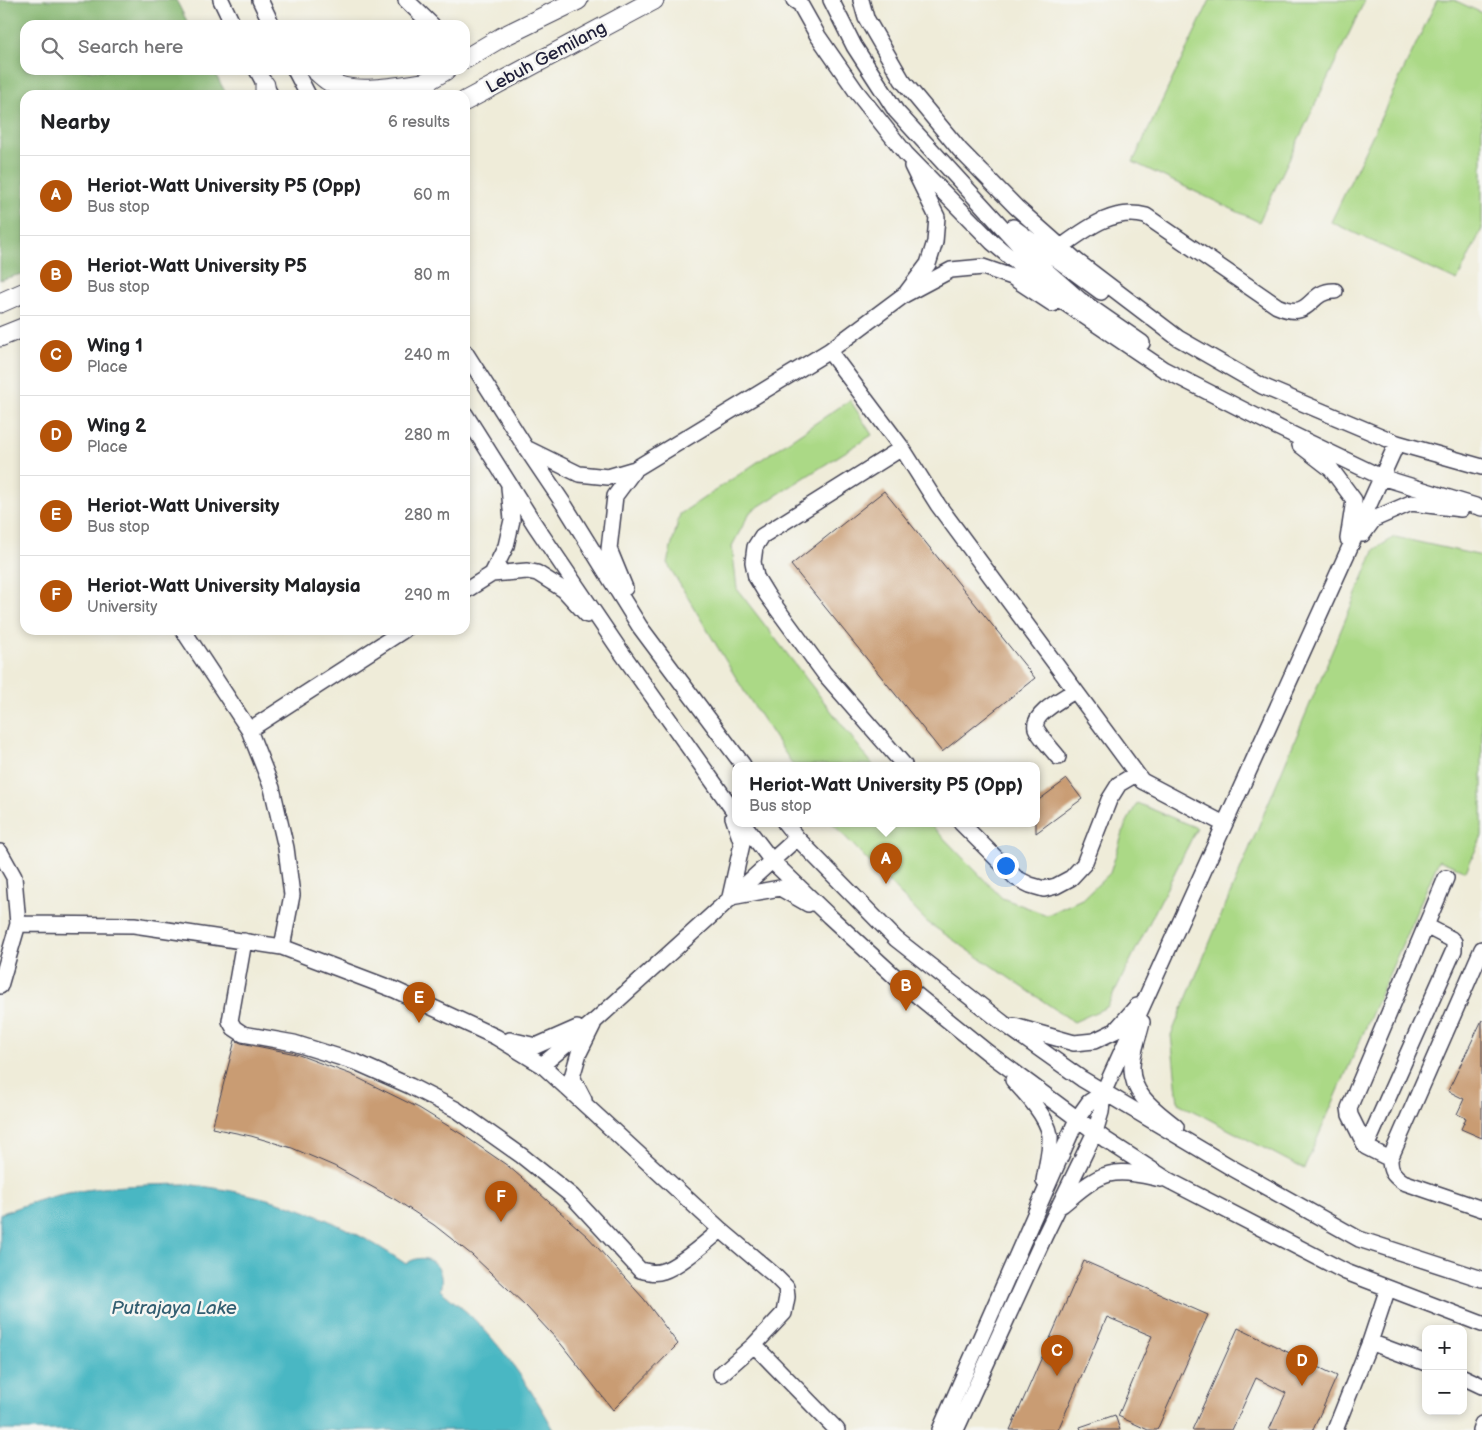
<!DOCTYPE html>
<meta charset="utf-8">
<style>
:root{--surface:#fff;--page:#f6f6f6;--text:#202124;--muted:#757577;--line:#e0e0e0;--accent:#b45309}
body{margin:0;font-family:"Balsamiq Sans",sans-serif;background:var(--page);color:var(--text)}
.controls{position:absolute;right:15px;bottom:15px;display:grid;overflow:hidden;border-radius:10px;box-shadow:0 2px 8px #0003}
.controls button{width:45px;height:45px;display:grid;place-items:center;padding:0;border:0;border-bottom:1px solid var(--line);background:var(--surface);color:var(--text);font:25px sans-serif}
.you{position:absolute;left:1005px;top:865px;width:18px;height:18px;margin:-12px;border:4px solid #fff;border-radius:50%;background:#1a73e8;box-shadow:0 0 0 8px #1a73e833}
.badge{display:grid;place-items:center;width:32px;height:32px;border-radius:50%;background:var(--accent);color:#fff;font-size:16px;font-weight:700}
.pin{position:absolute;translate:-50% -41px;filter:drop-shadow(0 1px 2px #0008)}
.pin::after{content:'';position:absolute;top:26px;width:18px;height:15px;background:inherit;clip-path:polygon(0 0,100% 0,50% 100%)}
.popup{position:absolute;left:732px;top:762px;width:308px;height:65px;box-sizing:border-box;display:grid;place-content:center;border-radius:10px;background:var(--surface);filter:drop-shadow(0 1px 4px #0005);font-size:16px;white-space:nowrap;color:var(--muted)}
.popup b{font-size:19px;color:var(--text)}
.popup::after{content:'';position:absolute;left:50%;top:100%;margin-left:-10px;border:10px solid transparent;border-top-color:var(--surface)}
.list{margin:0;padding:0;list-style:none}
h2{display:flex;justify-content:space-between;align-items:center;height:65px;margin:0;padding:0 20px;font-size:21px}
h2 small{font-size:16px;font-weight:400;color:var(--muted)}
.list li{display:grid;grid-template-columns:32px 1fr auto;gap:15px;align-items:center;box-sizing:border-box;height:80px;padding:0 20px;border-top:1px solid var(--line)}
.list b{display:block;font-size:19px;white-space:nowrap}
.list p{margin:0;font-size:16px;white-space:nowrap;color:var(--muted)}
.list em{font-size:16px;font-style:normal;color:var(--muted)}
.icon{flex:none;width:28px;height:28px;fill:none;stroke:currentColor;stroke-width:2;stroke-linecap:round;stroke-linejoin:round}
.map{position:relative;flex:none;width:1482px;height:1430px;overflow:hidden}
.search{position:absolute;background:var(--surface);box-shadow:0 2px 8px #0003;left:20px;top:20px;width:450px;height:55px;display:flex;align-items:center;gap:12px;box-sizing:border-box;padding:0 18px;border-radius:15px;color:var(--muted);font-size:19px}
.panel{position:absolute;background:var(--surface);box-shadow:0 2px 8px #0003;left:20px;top:90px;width:450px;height:545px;border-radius:15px}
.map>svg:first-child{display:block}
</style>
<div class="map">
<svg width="1482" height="1430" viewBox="0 0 1482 1430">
<rect width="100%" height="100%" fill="#f6f6f2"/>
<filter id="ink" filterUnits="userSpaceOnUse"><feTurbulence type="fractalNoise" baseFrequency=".02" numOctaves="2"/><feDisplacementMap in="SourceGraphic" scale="10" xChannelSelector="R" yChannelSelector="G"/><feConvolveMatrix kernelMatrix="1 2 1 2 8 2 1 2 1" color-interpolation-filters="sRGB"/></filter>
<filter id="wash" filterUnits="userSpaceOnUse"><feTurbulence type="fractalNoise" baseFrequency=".0096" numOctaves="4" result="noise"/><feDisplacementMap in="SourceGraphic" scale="20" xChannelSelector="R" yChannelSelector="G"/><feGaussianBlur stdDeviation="1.12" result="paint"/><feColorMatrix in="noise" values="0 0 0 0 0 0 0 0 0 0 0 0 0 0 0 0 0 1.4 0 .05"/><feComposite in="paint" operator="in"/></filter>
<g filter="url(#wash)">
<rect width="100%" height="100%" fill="#efecd9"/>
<path fill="#abd986" stroke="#667e60" d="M1210,0h155l-106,222 -126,-60z
M1437,0h17l28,13v216l-25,52 -126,-59z
M850,400l22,35 -122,77 -18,34 5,43 136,176h-80l-49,-74 -77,-128 13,-49z
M1395,537l87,19v280l-16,35 -27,-11 -135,309 -126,-66 -7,-68 204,-486z
M1137,803l60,25 -90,179 -33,15 -147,-100 -95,-99h97l73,75 45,17 37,-17 26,-25 15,-47z"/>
<path fill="#88b973" stroke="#556e57" d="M0,0h176l13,25h-164v45h188l14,25h-202v178l-25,7z"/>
<path fill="#49b7c3" stroke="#366c7f" d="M185,1184c87,10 148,31 221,80 20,-15 41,2 34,26 12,10 27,21 38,33 30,31 55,69 76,107h-554v-216c23,-9 49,-18 74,-22 36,-7 74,-7 111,-8z"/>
<g id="blocks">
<path fill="#c99c73" d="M884,491l151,187 -93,74 -151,-187z
M1067,779l15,20 -46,34v-31z
M1482,1020v118l-21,-9 5,-11 -9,-4 7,-15 -16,-8z
M235,1040l6,3 55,11 54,20 69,34 44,27 45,31 21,18 59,53 56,62 34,45 -65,66 -52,-66 -35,-38 -54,-51 -38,-30 -38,-25 -62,-34 -42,-18 -41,-12 -39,-8z
M1084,1261l124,54 -51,115h-9l-30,-14 34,-80 -45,-19 -49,113h-48z
M1238,1328l99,48 -24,54h-44l17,-37 -30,-15 -24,52h-40z
M1115,1415l5,15h-39l-1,-3z"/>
</g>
</g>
<g filter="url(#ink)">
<use href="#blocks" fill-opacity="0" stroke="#414053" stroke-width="1"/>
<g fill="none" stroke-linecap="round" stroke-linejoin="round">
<defs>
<path id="minor" d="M221,0l12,25
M260,0l12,25
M406,0l26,25
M794,0l6,4 18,32 38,55 50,63 86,88 70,59 101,68 116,59 102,49 101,31
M831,0l23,46 42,65 128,140 56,49 62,43
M861,0l5,18 36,62 58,70 56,57 62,55 100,76 84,48 135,57 85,24
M257,70l13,24
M295,70l13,25
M1013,227l88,65
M1061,247c25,-18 53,-40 85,-31l131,90c36,16 30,-16 58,-15
M907,292l21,-28 7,-22 2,-25 -25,-51
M829,351l73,97 36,57 204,276 82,43
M465,352l61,96 39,58 75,121 103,138
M465,414l70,111 84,124 117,165
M1300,445l31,24 23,31 -6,39
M526,448l53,26 29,3 27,-8 194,-118 75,-56 47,-25 32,-3 29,10 41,27
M902,448l-140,88 -7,11 -2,15 3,15 11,18 57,78 80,92
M1363,534l11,-15 37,-16 50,6
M492,574l14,-28 6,-26 -3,-33
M625,588l-16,-39 6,-53 20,-27
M465,591l27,-17 35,-3 10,2 27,17 23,25
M183,630l66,100 23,58 14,60 6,47 -10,52
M249,730l155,-100
M1058,757c-6,-8 -19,-21 -22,-29 -4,-14 28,-30 38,-37
M743,823l29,38 57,55 74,68 84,68 119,88 62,40 178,92 136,52
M785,823l12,15 99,101 107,84 79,56 150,89 127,71 123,40
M961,823l55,55 14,7 14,4 12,-3 15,-8 13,-14 25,-64 10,-16 17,-10
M0,852l14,25 4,47 -18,62
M730,897l12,-53 -9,-27
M731,897l49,-9 28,16
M18,924l116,1 148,22 113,43 101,47 46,28 179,165 52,44 13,13 1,10 -3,16 -30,32 -33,29
M244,941l-14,80 4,7 9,6 51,9 64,20 52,23 47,24 65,46 50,40 68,74c8,2 15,4 23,1 17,-5 43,-29 58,-41
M1482,949l-92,210c0,12 3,16 13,23l79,27
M1142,1022c-3,14 -10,31 -10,45 -1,28 25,44 44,60
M1014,1026l60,17 20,-2 21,-10 22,-25
M510,1040l26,6 41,-18
M542,1065l54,-45 201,-182
M1013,1080c12,13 34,36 37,55 1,14 -4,32 -6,46
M584,1100l-12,-23 7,-24 14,-28
M1366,1147l88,-197v-8l-3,-3 -25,-13
M1390,1159l-24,-12 -16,-32 -1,-7 97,-230
M1062,1205c15,-12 33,-30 53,-32 15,-2 32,3 46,6
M1370,1342l56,21
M754,1345l83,85
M1463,1377l19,9
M940,1430l137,-311 12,-17 14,-9
M956,1430l89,-195 50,-103 6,-20 2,-19 294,-650
M1335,1430l35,-88 18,-54
M1480,1430l2,-6"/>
<path id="major" d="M465,59l37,-22 76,-37
M315,70c4,3 8,7 12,10 24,17 70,6 97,3
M414,89l32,-19
M265,95v-10
M465,101l189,-101
M0,303l25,-11
M0,337l25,-10"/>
</defs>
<use href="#minor" stroke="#414053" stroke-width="18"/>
<use href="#major" stroke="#414053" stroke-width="21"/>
<use href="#minor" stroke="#fff" stroke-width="15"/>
<use href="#major" stroke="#fff" stroke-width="19"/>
</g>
</g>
<g text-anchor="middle" stroke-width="5" stroke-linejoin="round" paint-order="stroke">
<g font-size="18" fill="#22223b" stroke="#f6f6f2">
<text transform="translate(546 57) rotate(-28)" y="6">Lebuh Gemilang</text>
</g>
<g font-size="19" font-style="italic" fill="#325e71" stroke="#f6f6f2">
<text x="174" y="1314">Putrajaya Lake</text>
</g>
</g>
</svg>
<div class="controls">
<button>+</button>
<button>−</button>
</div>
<div class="you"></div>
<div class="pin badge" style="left:886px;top:884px">A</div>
<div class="popup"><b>Heriot-Watt University P5 (Opp)</b>Bus stop</div>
<div class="pin badge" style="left:906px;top:1011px">B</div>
<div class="pin badge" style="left:1057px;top:1376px">C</div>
<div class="pin badge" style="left:1302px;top:1386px">D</div>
<div class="pin badge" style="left:419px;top:1023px">E</div>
<div class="pin badge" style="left:501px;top:1222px">F</div>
<div class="search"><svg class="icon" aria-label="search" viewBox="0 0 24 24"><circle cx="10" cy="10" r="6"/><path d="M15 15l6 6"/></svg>Search here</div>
<section class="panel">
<h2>Nearby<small>6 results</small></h2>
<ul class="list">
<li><span class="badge">A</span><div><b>Heriot-Watt University P5 (Opp)</b><p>Bus stop</p></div><em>60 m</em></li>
<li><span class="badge">B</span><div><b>Heriot-Watt University P5</b><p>Bus stop</p></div><em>80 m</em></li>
<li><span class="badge">C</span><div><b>Wing 1</b><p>Place</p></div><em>240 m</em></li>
<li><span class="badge">D</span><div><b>Wing 2</b><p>Place</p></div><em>280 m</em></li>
<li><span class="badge">E</span><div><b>Heriot-Watt University</b><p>Bus stop</p></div><em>280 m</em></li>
<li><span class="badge">F</span><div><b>Heriot-Watt University Malaysia</b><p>University</p></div><em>290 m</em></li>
</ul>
</section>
</div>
